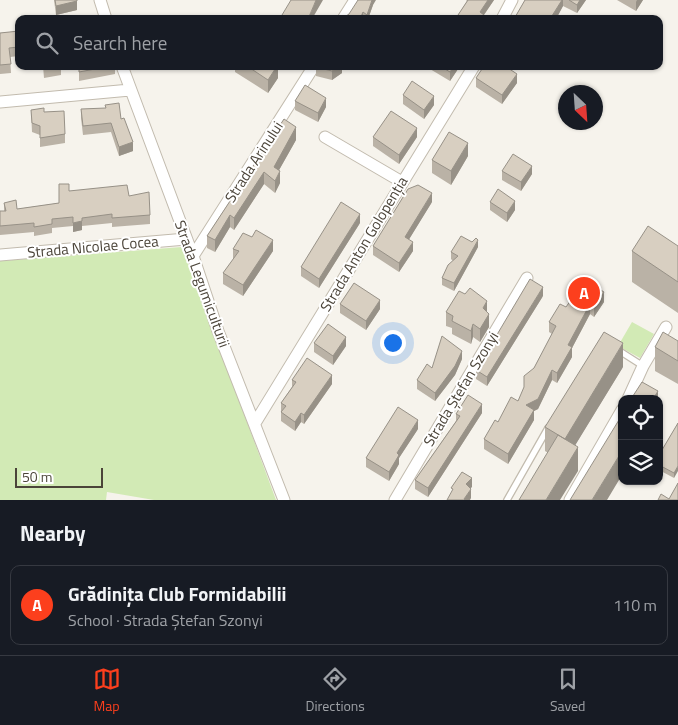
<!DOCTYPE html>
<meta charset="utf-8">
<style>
:root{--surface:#171b24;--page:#20242c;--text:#f1f3f6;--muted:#9ea1a6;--line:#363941;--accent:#fc3f1d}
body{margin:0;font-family:"Titillium Web",sans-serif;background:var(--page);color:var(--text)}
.controls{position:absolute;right:15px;bottom:15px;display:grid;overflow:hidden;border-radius:10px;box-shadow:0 1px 4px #0004}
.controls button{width:45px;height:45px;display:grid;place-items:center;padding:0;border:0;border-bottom:1px solid var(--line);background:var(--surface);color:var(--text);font:25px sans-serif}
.compass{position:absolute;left:558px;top:85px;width:45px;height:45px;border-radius:50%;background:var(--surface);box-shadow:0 1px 4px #0004;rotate:155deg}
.scale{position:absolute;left:15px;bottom:12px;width:88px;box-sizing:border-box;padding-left:5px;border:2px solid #4b4439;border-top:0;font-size:14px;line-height:18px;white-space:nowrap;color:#4b4439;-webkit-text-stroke:4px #fff;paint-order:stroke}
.you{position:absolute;left:392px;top:342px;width:18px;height:18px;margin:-12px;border:4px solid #fff;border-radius:50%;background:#1a73e8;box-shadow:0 0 0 8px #1a73e833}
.badge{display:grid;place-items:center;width:32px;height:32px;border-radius:50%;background:var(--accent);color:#fff;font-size:16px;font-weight:700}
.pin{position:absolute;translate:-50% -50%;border:2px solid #fff;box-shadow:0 1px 5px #0006}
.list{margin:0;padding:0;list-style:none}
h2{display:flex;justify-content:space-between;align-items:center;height:65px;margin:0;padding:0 20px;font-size:21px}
h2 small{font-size:16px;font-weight:400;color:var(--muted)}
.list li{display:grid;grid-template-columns:32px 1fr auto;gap:15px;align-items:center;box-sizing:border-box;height:80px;margin:0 10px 10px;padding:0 10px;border:1px solid var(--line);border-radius:10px}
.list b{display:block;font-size:19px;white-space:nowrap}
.list p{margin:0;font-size:16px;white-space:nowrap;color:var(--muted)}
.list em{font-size:16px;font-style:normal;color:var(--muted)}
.icon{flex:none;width:28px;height:28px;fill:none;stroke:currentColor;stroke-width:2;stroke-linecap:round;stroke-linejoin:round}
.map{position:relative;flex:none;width:678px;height:500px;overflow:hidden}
.search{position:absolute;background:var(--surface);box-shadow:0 1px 4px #0004;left:15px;right:15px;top:15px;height:55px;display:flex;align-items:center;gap:12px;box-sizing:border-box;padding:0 18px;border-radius:10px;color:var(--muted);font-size:19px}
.sheet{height:155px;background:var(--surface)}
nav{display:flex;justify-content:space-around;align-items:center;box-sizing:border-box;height:70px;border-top:1px solid var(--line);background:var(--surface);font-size:14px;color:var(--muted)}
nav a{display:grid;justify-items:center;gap:2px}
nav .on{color:var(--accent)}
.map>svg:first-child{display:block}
</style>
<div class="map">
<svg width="678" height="500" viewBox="0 0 678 500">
<rect width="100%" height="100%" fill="#f6f3ec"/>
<path fill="#d2eab5" d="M182,247l94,253h-122l-47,-8 -1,8h-106v-239z
M632,322l22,12 -14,24 -22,-12z"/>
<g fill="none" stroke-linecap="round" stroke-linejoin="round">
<defs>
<path id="service" d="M618,350l25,16
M507,500l41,-72"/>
<path id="minor" d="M100,0l6,19
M343,19l12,-19
M502,19l10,-19
M122,66l71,190 25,75 66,169
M0,102l130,-12
M325,137l77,45
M0,255l186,-16
M193,256l121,-190
M628,399l15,-33 23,-39
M255,423l219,-357
M395,500l132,-222
M570,500l52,-90"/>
</defs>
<use href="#service" stroke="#c2bbae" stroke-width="8"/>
<use href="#minor" stroke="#c2bbae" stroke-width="13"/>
<use href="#service" stroke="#fff" stroke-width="5.5"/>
<use href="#minor" stroke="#fff" stroke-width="11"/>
</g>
<path fill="#bab2a6" d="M54,0h23v10l-21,5z
M466,0h28l-10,15v4h-26v-4l9,-14z
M525,0h61l-9,13 -14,-7 -7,13h-42z
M617,0h26l-7,11z
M373,5l-5,14h-26z
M282,15h32l-2,4h-30z
M19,31v25l-9,1 1,16 -11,1v-41z
M43,66h18v9l-17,3z
M79,66h36v8l-36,7z
M235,66h51l-2,2 -6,-1v11l-10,15 -33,-21z
M342,66v7l-10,7 -16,-4v-9z
M430,66h30l-10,15 -20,-12z
M476,78l41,5 -15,21 -26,-17z
M403,95l31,10 -10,14 -21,-15z
M295,101l31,6 -8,15 -23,-12z
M81,109l40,10 12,32 -14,5 -8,-24 -28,3 -2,-17z
M31,110l13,2 21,22v9l-25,4v-12l-8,-3z
M284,119l12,21 -17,30 1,13 -5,10 -11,-9 -30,46 -4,-3 -15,25 -8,-4v-12z
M373,137h44l-18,27 -26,-18z
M468,156l-17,29 -19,-12v-13z
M502,171l30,3 -11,17 -19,-11z
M69,191l60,5 21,19v9l-38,3v-4l-30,3v4l-9,2v-6l-21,2v5l-18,3v-4l-34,3v-24h4v-8l13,6 42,-6z
M432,202l-23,37 4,12 -14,21 -26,-17v-9z
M490,202l25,8 -8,12 -17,-12z
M360,223l-41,65 -18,-12v-9z
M678,246v67l-46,-31v-31z
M478,247l-24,44 -12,-6v-7l11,-17 -2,-2v-7z
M233,249l40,2 -30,45 -20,-12v-11l10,-13z
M543,296l-56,90 -11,-7v-9z
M604,302l-10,15 -4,-3 -18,34v9l-15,26 -5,-3 -14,29 -4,2v9l-26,44 -24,-15v-10l14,-17 20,-21 16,-33 18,-34 -3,-2v-10l17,-15z
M340,304l40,5 -14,21 -26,-17z
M446,312h41l2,15 -9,15 -7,-5 -2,7 -19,-10v-6l-6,-2z
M678,341v43l-23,-13v-24z
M314,343l32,3 -13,19 -19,-13z
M462,359l-7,16 -20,26 -18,-12v-9l15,-12z
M623,367l-48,78 3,26 -33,-20v-24z
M292,380l40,4 -28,40 -3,-2 -6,9 -14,-10v-18l11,-16z
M482,413l-54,84 -13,-8v-9l41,-59v-7z
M678,423l-4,55 -15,-8v-15z
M418,429l-19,29v6l-10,17 -23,-14v-9z"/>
<path fill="#979187" d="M316,0h7l-11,19h-4l6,-14z
M372,0h4l-3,5 -5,14h-1v-4z
M488,0h6l-13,19 -1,-7z
M562,0h1v6l-7,13h-6z
M580,0h6l-9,13v-8z
M637,0h6l-7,11v-9z
M77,1v9l-21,5v-9z
M363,12v7h-3z
M277,66h1v12l-10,15v-13z
M339,66h3v7l-10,7v-9z
M454,66h6l-10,15v-9z
M517,74v9l-15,21v-9z
M434,96v9l-10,14v-9z
M326,98v9l-8,15v-9z
M296,127v13l-22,39v-12z
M417,128v9l-18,27v-9z
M133,142v9l-14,5v-9z
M468,143v13l-17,29v-14z
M532,166v8l-11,17v-9z
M280,171v12l-5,10v-12z
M264,172v12l-30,46v-12z
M432,193v9l-27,44v-9z
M515,201v9l-8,12v-9z
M360,214v9l-41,65v-9z
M230,215v12l-15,25v-12z
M82,221v9l-9,2v-9z
M273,240v11l-30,45v-11z
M478,240v7l-24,44v-8z
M413,242v9l-14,21v-9z
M543,287v9l-56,90v-9z
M604,292v10l-10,15v-10z
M380,300v9l-14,21v-9z
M487,301v13l-4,-6z
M590,304v10l-18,34v9l-15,26v-10l11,-28z
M489,314v13l-9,15v-13z
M473,324v13l-2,7v-13z
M346,337v9l-13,19v-9z
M623,343v24l-58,95v-23z
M462,351v8l-7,16 -20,26v-8z
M552,370v10l-14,29 -4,2v9l-26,44v-10l18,-49z
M332,375v9l-28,40v-9z
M658,391v8h-5z
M482,404v9l-54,84v-9z
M301,413v9l-6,9v-9z
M418,420v9l-19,29v6l-10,17v-9l8,-19z
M578,447v24l-18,29h-14z
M622,451v24l-15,25h-15z
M678,466v5l-4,7v-5z
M472,478v9l-6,6v-9z
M471,489v9l-1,2h-6v-1z"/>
<path fill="#d8cfc1" stroke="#979187" d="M55,0h22v1l-21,5z
M291,0h25l-2,5 -6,14h-21l-5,-4z
M358,0h14l-5,15 -4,-3 -3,7h-18l7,-5z
M468,0h20l-8,12 4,3 -2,4h-18l-6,-4z
M525,0h37l-12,19h-36z
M569,0h11l-3,5z
M19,31v16l-10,1 2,16 -11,1v-32z
M44,66h17v1l-17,2z
M79,66h32l-32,6z
M247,66h30l-9,14z
M317,66h22l-7,5 -16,-4z
M440,66h14l-4,6z
M484,66h21l12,8 -15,21 -26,-17z
M412,81l22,15 -10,14 -21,-15z
M305,85l21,13 -8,15 -23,-12z
M119,103l2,16 3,-1 9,24 -14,5 -8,-24 -28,3 -2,-17 25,-1 -1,-3z
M44,108v4l20,-1 1,23 -25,4v-12l-8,-3 -1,-13z
M391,111l26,17 -18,27 -26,-18z
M284,119l12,8 -22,40 6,4 -5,10 -11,-9 -30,46 -4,-3 -15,25 -8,-4z
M449,132l19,11 -17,28 -19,-11z
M513,154l19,12 -11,16 -19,-11z
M59,184h10v7l58,-6 2,11 20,-4 1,23 -38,3v-4l-30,4v3l-9,2v-6l-21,2v5l-18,3v-4l-34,3v-15h6l-2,-8 12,-3 1,9 42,-6z
M418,185l14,8 -27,44 8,5 -14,21 -26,-17 35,-57z
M498,189l17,12 -8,12 -17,-11z
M341,202l19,12 -41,65 -18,-12z
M648,226l30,20v36l-46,-31z
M256,230l17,10 -30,45 -20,-12 16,-22 -6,-2 10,-16 9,4z
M461,236l11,6 4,-4 2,2 -24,43 -12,-5 6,-13 10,-9 -7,-4z
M530,279l13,8 -56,90 -11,-7z
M585,280l19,12 -10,15 -4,-3 -22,41 4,2 -15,26 -5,-3 -14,29 -12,6 8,5 -26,44 -24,-15 11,-19 3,2 13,-25 7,4 6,-14v-11l10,-8 22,-42 -7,-4 11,-18 6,3z
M354,283l26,17 -14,21 -26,-17z
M470,288l17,13 -4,7 6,6 -9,15 -7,-5 -2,7 -19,-10 1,-5 -7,-4 13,-21 6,3z
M328,324l18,13 -13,19 -19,-13z
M604,332l19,11 -58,96 -20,-12z
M663,332l15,9v20l-23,-14z
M442,336l20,15 -7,15 -20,27 -18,-13 10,-16 5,4z
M307,358l25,17 -28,40 -3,-2 -6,9 -14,-10 5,-6 -5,-3 15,-21 -4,-2z
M642,382l16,9 -5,8h-22z
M468,395l14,9 -54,84 -13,-8 45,-64 -4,-2z
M398,407l20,13 -21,33 2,2 -10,17 -23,-14z
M622,415v36l-30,49h-22z
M678,423v43l-4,7 -15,-8v-10z
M558,435l20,12 -32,53h-27z
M462,472l10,6 -6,6 5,5 -7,10 1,1h-18l6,-11 -2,-1z
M678,483v17h-20l3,-6 8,5z"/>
<g text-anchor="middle" stroke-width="4" stroke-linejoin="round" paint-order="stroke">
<g font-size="15" fill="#4b4439" stroke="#fff">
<text transform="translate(254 162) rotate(-57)" y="5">Strada Arinului</text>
<text transform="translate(364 244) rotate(-59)" y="5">Strada Anton Golopenția</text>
<text transform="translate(93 247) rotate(-5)" y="5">Strada Nicolae Cocea</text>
<text transform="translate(202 284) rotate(70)" y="5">Strada Legumiculturii</text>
<text transform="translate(461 389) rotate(-59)" y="5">Strada Ștefan Szonyi</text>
</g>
</g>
</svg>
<div class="controls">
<button><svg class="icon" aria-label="locate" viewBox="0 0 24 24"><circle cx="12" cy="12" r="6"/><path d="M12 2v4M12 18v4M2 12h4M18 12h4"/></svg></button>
<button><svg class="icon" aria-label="layers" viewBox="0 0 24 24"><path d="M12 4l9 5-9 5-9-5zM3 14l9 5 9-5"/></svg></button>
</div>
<svg class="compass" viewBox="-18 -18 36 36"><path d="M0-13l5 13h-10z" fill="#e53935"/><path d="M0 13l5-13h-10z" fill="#9ea1a6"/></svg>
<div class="scale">50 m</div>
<div class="you"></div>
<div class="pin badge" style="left:584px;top:293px">A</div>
<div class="search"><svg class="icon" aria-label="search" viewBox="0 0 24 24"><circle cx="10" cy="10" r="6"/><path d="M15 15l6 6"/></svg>Search here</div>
</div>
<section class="sheet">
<h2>Nearby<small></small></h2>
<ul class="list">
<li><span class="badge">A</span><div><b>Grădinița Club Formidabilii</b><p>School · Strada Ștefan Szonyi</p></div><em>110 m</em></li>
</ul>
</section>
<nav>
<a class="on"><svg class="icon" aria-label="map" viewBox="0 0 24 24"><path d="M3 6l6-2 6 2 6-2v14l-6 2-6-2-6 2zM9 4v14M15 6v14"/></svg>Map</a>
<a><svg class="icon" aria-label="directions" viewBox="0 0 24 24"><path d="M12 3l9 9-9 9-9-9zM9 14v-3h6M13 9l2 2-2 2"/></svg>Directions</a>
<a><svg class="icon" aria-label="saved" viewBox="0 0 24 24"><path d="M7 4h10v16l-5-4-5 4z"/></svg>Saved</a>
</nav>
